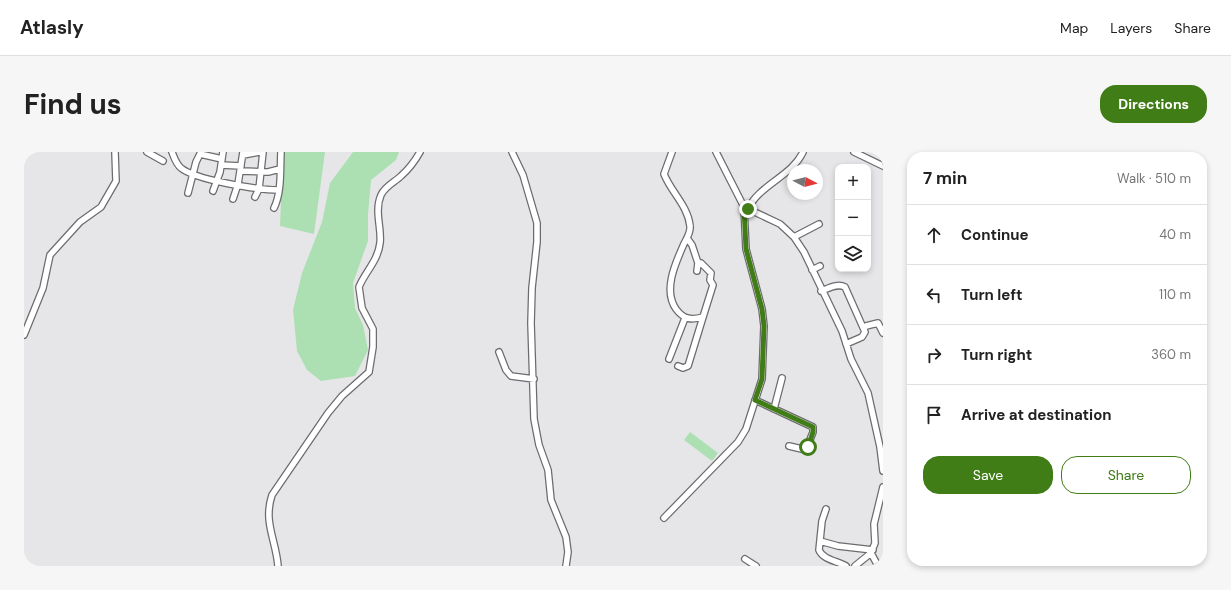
<!DOCTYPE html>
<html lang="en">
<head>
<meta charset="utf-8">
<style>
  :root { --surface:#fff; --page:#f6f6f6; --text:#222; --muted:#767676; --line:#e0e0e0; --accent:#417d17 }
  body { margin:0; font-family:"DM Sans",sans-serif; background:var(--page); color:var(--text) }
  .controls { position:absolute; right:12px; top:12px; display:grid; overflow:hidden; border-radius:8px; box-shadow:0 2px 6px #0003 }
  .controls button { width:36px; height:36px; display:grid; place-items:center; padding:0; border:0; border-bottom:1px solid var(--line); background:var(--surface); color:var(--text); font:20px sans-serif }
  .compass { position:absolute; left:763px; top:12px; width:36px; height:36px; border-radius:50%; background:var(--surface); box-shadow:0 2px 6px #0003; rotate:97deg }
  .stop { position:absolute; width:12px; height:12px; margin:-9px; border:3px solid #417d17; border-radius:50%; background:#fff }
  .stop.end { background:#417d17; border-color:#fff; box-shadow:0 1px 4px #0008 }
  .list { margin:0; padding:0; list-style:none }
  h2 { display:flex; justify-content:space-between; align-items:center; height:52px; margin:0; padding:0 16px; font-size:17px }
  h2 small { font-size:13px; font-weight:400; color:var(--muted) }
  .list li { display:grid; grid-template-columns:26px 1fr auto; gap:12px; align-items:center; box-sizing:border-box; height:60px; padding:0 16px; border-top:1px solid var(--line) }
  .list b { display:block; font-size:15px; white-space:nowrap }
  .list em { font-size:13px; font-style:normal; color:var(--muted) }
  .actions { display:flex; gap:8px; padding:12px 16px }
  .actions a { flex:1; padding:9px 0; border:1px solid var(--accent); border-radius:16px; text-align:center; font-size:14px; color:var(--accent) }
  .actions .main { background:var(--accent); color:#fff }
  .icon { flex:none; width:22px; height:22px; fill:none; stroke:currentColor; stroke-width:2; stroke-linecap:round; stroke-linejoin:round }
  .map { position:relative; flex:none; width:859px; height:414px; overflow:hidden; border-radius:16px }
  header { display:flex; align-items:center; gap:24px; box-sizing:border-box; height:56px; padding:0 20px; background:var(--surface); border-bottom:1px solid var(--line) }
  header strong { font-size:19px }
  nav { display:flex; gap:22px; margin-inline-start:auto; font-size:14px }
  .intro { display:flex; align-items:center; justify-content:space-between; box-sizing:border-box; height:96px; padding:0 24px }
  h1 { margin:0; font-size:28px }
  .button { padding:10px 18px; border-radius:16px; background:var(--accent); color:#fff; font-size:14px; font-weight:700 }
  main { display:flex; gap:24px; padding:0 24px }
  aside { flex:1; background:var(--surface); border-radius:16px; box-shadow:0 2px 6px #0003 }
  .map>svg:first-child { display:block }
  .green { fill:#ace0b2 }
  .lines { fill:none; stroke-linecap:round; stroke-linejoin:round }
  .minor-casing { stroke:#6c6c6f; stroke-width:8 }
  .minor { stroke:#fff; stroke-width:5.5 }
  .route { stroke:#417d17; stroke-width:5 }
</style>
</head>
<body>
<header>
<strong>Atlasly</strong>
<nav><a>Map</a><a>Layers</a><a>Share</a></nav>
</header>
<div class="intro"><h1>Find us</h1><a class="button">Directions</a></div>
<main>
<div class="map">
<svg width="859" height="414" viewBox="0 0 859 414">
  <rect width="100%" height="100%" fill="#e6e6e9"/>
  <path class="green" d="M259,0H301L290,82L256,74Z
    M329,0H375L372,8L347,28L344,63V89L329,131L331,156L339,173L344,198L331,224L297,229L283,218L273,199L269,158L278,121L298,70L306,31Z
    M666,280L694,301L688,309L660,288Z"/>
  <g class="lines">
    <defs>
      <path id="minor" d="M123,0L139,9
        M148,0C150,5 152,12 157,16C171,28 235,38 254,38
        M488,0L499,23L513,71V90L508,136L507,171L510,267L515,293L524,318L527,348L542,385L544,400L542,414
        M648,0L640,22C647,40 664,54 666,74C667,81 662,87 659,94C651,112 639,139 652,157C660,168 668,168 679,165L664,214L659,216L654,214
        M830,0L859,14
        M176,2L198,7
        M219,3L236,0
        M197,13L217,14
        M216,19L244,20L256,17
        M189,39L196,20L199,0
        M164,41L172,10L177,0
        M231,45L235,37L239,0
        M209,47L214,32L219,0
        M720,55L756,72L770,85L780,100L818,179L827,207L844,241L856,295L859,319
        M250,56C258,40 256,17 257,0
        M724,57C735,33 768,24 779,0
        M770,85L795,72
        M663,86L668,93L674,111H677L687,121L686,128L689,133L679,165
        M788,118L796,114
        M673,119L674,111
        M797,139C805,136 814,131 821,135L841,180L838,185L822,192
        M840,177L842,174L854,171L859,181
        M0,183L19,136L26,103L56,70L77,55L92,29L91,0
        M475,200L482,218L487,224L510,227
        M645,207L661,166
        M731,248L789,275V280L782,298L765,294
        M750,257L758,226
        M802,357L798,369L795,398C799,408 814,409 822,414
        M640,366L714,290L722,277L738,227L740,174L738,157L722,97L720,55L692,0
        M796,389L814,394L849,398
        M721,407L732,414
        M254,414C252,388 239,370 248,343L304,261L318,244L345,220L349,195V177L338,156L335,135C341,120 354,109 356,91C358,77 350,59 357,43C361,34 371,30 377,24C385,17 391,9 396,0
        M831,414L847,401
        M854,414L847,401L851,391L850,372L859,335"/>
    </defs>
    <use href="#minor" class="minor-casing"/>
    <use href="#minor" class="minor"/>
  </g>
  <g class="lines">
    <path class="route" d="M724,57L720,55L722,97L738,157L740,174L738,227L731,248L789,275V280L784,295"/>
  </g>
</svg>
<div class="controls">
<button>+</button>
<button>−</button>
<button><svg class="icon" aria-label="layers" viewBox="0 0 24 24"><path d="M12 4l9 5-9 5-9-5zM3 14l9 5 9-5"/></svg></button>
</div>
<svg class="compass" viewBox="-18 -18 36 36"><path d="M0-13l5 13h-10z" fill="#e53935"/><path d="M0 13l5-13h-10z" fill="#767676"/></svg>
<div class="stop" style="left:784px;top:295px"></div>
<div class="stop end" style="left:724px;top:57px"></div>
</div>
<aside>
<h2>7 min<small>Walk · 510 m</small></h2>
<ul class="list">
<li><svg class="icon" aria-label="ahead" viewBox="0 0 24 24"><path d="M12 20V5M6 11l6-6 6 6"/></svg><div><b>Continue</b></div><em>40 m</em></li>
<li><svg class="icon" aria-label="left" viewBox="0 0 24 24"><path d="M17 20v-9H6M10 6l-5 5 5 5"/></svg><div><b>Turn left</b></div><em>110 m</em></li>
<li><svg class="icon" aria-label="right" viewBox="0 0 24 24"><path d="M7 20v-9h11M14 6l5 5-5 5"/></svg><div><b>Turn right</b></div><em>360 m</em></li>
<li><svg class="icon" aria-label="arrive" viewBox="0 0 24 24"><path d="M6 21V4h12l-3 4 3 4H6"/></svg><div><b>Arrive at destination</b></div></li>
</ul>
<div class="actions"><a class="main">Save</a><a>Share</a></div>
</aside>
</main>
</body>
</html>
